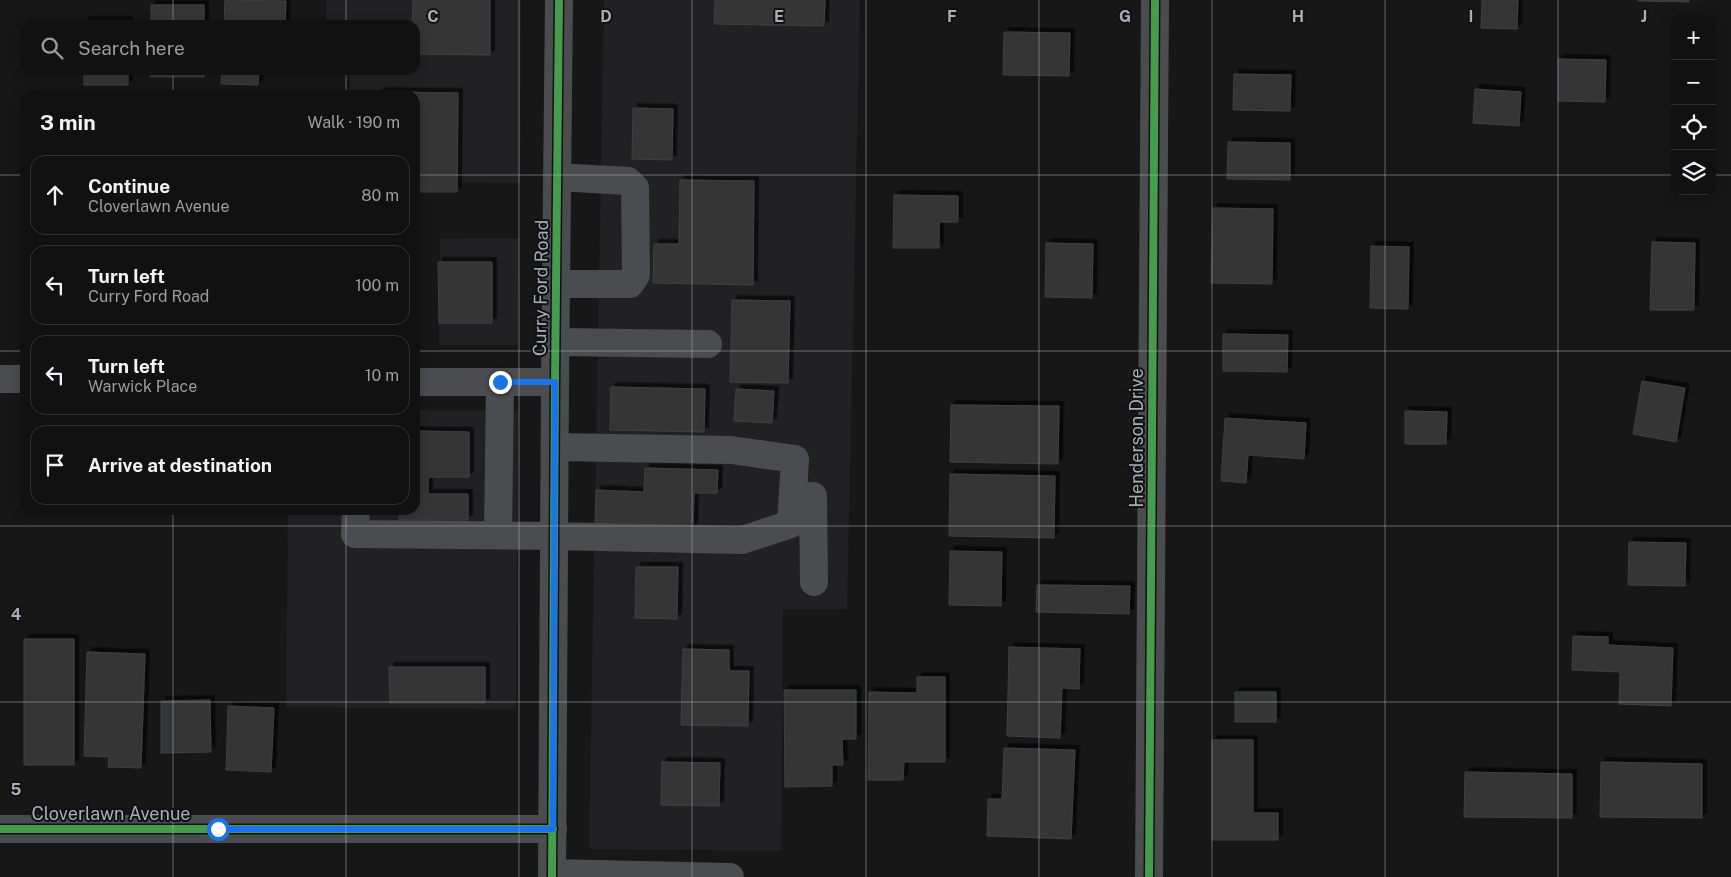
<!DOCTYPE html>
<html lang="en">
<head>
<meta charset="utf-8">
<style>
  :root { --surface:#111; --page:#1e1f1f; --text:#f1f3f6; --muted:#9c9d9f; --line:#303131 }
  body { margin:0; font-family:"Public Sans",sans-serif; background:var(--page); color:var(--text) }
  .controls { position:absolute; right:15px; top:15px; display:grid; overflow:hidden; border-radius:10px; box-shadow:0 2px 12px #0003 }
  .controls button { width:45px; height:45px; display:grid; place-items:center; padding:0; border:0; border-bottom:1px solid var(--line); background:var(--surface); color:var(--text); font:25px sans-serif }
  .stop { position:absolute; width:15px; height:15px; margin:-11px; border:4px solid #1a73e8; border-radius:50%; background:#fff }
  .stop.end { background:#1a73e8; border-color:#fff; box-shadow:0 1px 5px #0008 }
  .list { margin:0; padding:0; list-style:none }
  h2 { display:flex; justify-content:space-between; align-items:center; height:65px; margin:0; padding:0 20px; font-size:21px }
  h2 small { font-size:16px; font-weight:400; color:var(--muted) }
  .list li { display:grid; grid-template-columns:32px 1fr auto; gap:15px; align-items:center; box-sizing:border-box; height:80px; margin:0 10px 10px; padding:0 10px; border:1px solid var(--line); border-radius:15px }
  .list b { display:block; font-size:19px; white-space:nowrap }
  .list p { margin:0; font-size:16px; white-space:nowrap; color:var(--muted) }
  .list em { font-size:16px; font-style:normal; color:var(--muted) }
  .icon { flex:none; width:28px; height:28px; fill:none; stroke:currentColor; stroke-width:2; stroke-linecap:round; stroke-linejoin:round }
  .map { position:relative; flex:none; width:1731px; height:877px; overflow:hidden }
  .search { position:absolute; background:var(--surface); box-shadow:0 2px 12px #0003; left:20px; top:20px; width:400px; height:55px; display:flex; align-items:center; gap:12px; box-sizing:border-box; padding:0 18px; border-radius:15px; color:var(--muted); font-size:19px }
  .panel { position:absolute; background:var(--surface); box-shadow:0 2px 12px #0003; left:20px; top:90px; width:400px; height:425px; border-radius:15px }
  .map>svg:first-child { display:block }
  .built { fill:#212123 }
  .building { fill:#353536; stroke:#3f4043; filter:url(#shadow) }
  .lines { fill:none; stroke-linecap:round; stroke-linejoin:round }
  .minor { stroke:#4b4c50; stroke-width:28 }
  .cycleway-casing { stroke:#111113; stroke-width:11 }
  .cycleway { stroke:#469c4c; stroke-width:8 }
  .route { stroke:#1a73e8; stroke-width:6 }
  .grid { fill:none; stroke:#a8adb8; stroke-width:1; stroke-opacity:0.55 }
  .labels { text-anchor:middle; stroke-width:4; stroke-linejoin:round; paint-order:stroke }
  .street-label { font-size:18px; fill:#a8adb8; stroke:#111113 }
  .grid-label { font-size:16px; text-anchor:middle; font-weight:bold; fill:#a8adb8; stroke:#111113; stroke-width:4; stroke-linejoin:round; paint-order:stroke }
</style>
</head>
<body>
<div class="map">
<svg width="1731" height="877" viewBox="0 0 1731 877">
  <defs>
    <filter id="shadow"><feDropShadow dx="4.5" dy="-4.5" stdDeviation="0" flood-color="#0009"/></filter>
  </defs>
  <rect width="100%" height="100%" fill="#171717"/>
  <path class="built" d="M326,0H521L520,183L415,182V95H350V70H415V25H326Z
    M604,0H860L847,609H783L781,851L589,849Z
    M519,238L518,345H439L440,239Z
    M415,410L518,411L516,709L286,707L288,510H415Z"/>
  <path class="building" d="M225,0L286,1L285,25H224Z
    M413,0H490V55L415,54V25H412Z
    M715,0H825L824,26L714,24Z
    M1482,0H1518L1517,29L1481,28Z
    M1638,0H1689V2L1638,1Z
    M151,5H204V25H151Z
    M84,21H128V25H84Z
    M1004,32L1070,33L1069,76L1003,75Z
    M1558,59L1606,60L1605,102L1558,101Z
    M84,70H128V85H84Z
    M151,70H204V77H150Z
    M222,70H259L258,85L221,84Z
    M1234,74L1291,75L1290,111L1233,110Z
    M1475,89L1521,92L1519,126L1473,123Z
    M379,92L458,93L457,192H415V95H379Z
    M633,108L673,109L672,160L632,159Z
    M1228,142L1290,143V180L1227,179Z
    M680,180L754,181L753,285L653,283L654,244H679Z
    M894,195L958,196V222H939V248H893Z
    M1213,208L1273,209L1272,284L1211,283Z
    M22,233H25V301H23Z
    M1652,242L1695,243L1694,310H1650Z
    M1046,243L1093,244L1092,298L1045,297Z
    M1371,246L1409,247L1408,309L1370,308Z
    M438,262H492V323H439Z
    M732,300L790,301L788,383L730,382Z
    M1223,334L1288,335L1287,372L1223,371Z
    M1642,381L1685,388L1676,442L1633,434Z
    M611,387L705,389L704,432L610,430Z
    M736,389L774,391L772,423L734,421Z
    M951,405L1059,406L1058,464L950,462Z
    M1405,411L1447,412L1446,444H1405Z
    M1225,418L1306,423L1304,459L1248,455L1246,483L1221,481Z
    M415,431L469,432V477H428V494H468V520H399V510H415Z
    M645,468L718,470L717,493H694L693,528L595,524L596,490L644,492Z
    M950,474L1055,476L1054,538L949,536Z
    M1629,542L1686,543L1685,586L1628,585Z
    M950,551L1002,552L1001,606L949,605Z
    M636,567H678L677,619L635,618Z
    M1037,585L1130,586L1129,614L1036,612Z
    M1573,636L1608,637V645L1673,648L1671,706L1619,704L1620,672L1572,670Z
    M24,639H74V765H24Z
    M1009,647L1080,649L1079,689L1062,688L1060,738L1007,736Z
    M683,649L729,650V671H749L748,726L681,725Z
    M87,652L145,654L141,768L108,767L109,757L84,756Z
    M389,667H485V703H390Z
    M917,677H945V762H904L903,780H868L869,692L917,693Z
    M784,690H856V739H842L843,765H832V786L785,787Z
    M1235,692H1276V722H1235Z
    M210,700L211,752L161,753V701Z
    M228,706L274,708L271,772L226,770Z
    M1212,740H1253V813H1278V840H1212Z
    M1004,748L1075,750L1071,839L987,836L988,799H1002Z
    M662,762L720,763L719,806L661,805Z
    M1601,762L1702,764V818L1600,817Z
    M1465,772L1572,774V818L1464,817Z"/>
  <g class="lines">
    <path class="minor" d="M556,284H630L636,275L635,188L628,181L557,177
      M556,342L708,344
      M0,379H25
      M415,382H555
      M793,498L813,496L814,582
      M356,510L355,534L554,536L742,540L791,524L795,459L731,450L556,447
      M498,535L500,382
      M0,829H553
      M552,873L730,877
      M552,877L555,382L559,0
      M1149,877L1155,0"/>
    <defs>
      <path id="cycleway" d="M0,829H553
        M552,877L555,382L559,0
        M1149,877L1155,0"/>
    </defs>
    <use href="#cycleway" class="cycleway-casing"/>
    <use href="#cycleway" class="cycleway"/>
  </g>
  <g class="lines">
    <path class="route" d="M218,829H553L555,382H500"/>
  </g>
  <path class="grid" d="M173,0V25M346,0V25M519,0V877M692,0V877M866,0V877M1039,0V877M1212,0V877M1385,0V877M1558,0V877M173,70V95M346,70V95M0,175H25M415,175H1675M1712,175H1731M0,351H25M415,351H1731M173,510V877M346,510V877M0,526H1731M0,702H1731"/>
  <g class="labels">
    <g class="street-label">
      <text transform="translate(541 288) rotate(-89)" y="6">Curry Ford Road</text>
      <text transform="translate(1137 438) rotate(-90)" y="6">Henderson Drive</text>
      <text x="111" y="820">Cloverlawn Avenue</text>
    </g>
  </g>
  <g class="grid-label">
    <text x="433" y="22">C</text>
    <text x="606" y="22">D</text>
    <text x="779" y="22">E</text>
    <text x="952" y="22">F</text>
    <text x="1125" y="22">G</text>
    <text x="1298" y="22">H</text>
    <text x="1471" y="22">I</text>
    <text x="1644" y="22">J</text>
    <text x="16" y="620">4</text>
    <text x="16" y="795">5</text>
  </g>
</svg>
<div class="controls">
<button>+</button>
<button>−</button>
<button><svg class="icon" aria-label="locate" viewBox="0 0 24 24"><circle cx="12" cy="12" r="6"/><path d="M12 2v4M12 18v4M2 12h4M18 12h4"/></svg></button>
<button><svg class="icon" aria-label="layers" viewBox="0 0 24 24"><path d="M12 4l9 5-9 5-9-5zM3 14l9 5 9-5"/></svg></button>
</div>
<div class="stop" style="left:218px;top:829px"></div>
<div class="stop end" style="left:500px;top:382px"></div>
<div class="search"><svg class="icon" aria-label="search" viewBox="0 0 24 24"><circle cx="10" cy="10" r="6"/><path d="M15 15l6 6"/></svg>Search here</div>
<section class="panel">
<h2>3 min<small>Walk · 190 m</small></h2>
<ul class="list">
<li><svg class="icon" aria-label="ahead" viewBox="0 0 24 24"><path d="M12 20V5M6 11l6-6 6 6"/></svg><div><b>Continue</b><p>Cloverlawn Avenue</p></div><em>80 m</em></li>
<li><svg class="icon" aria-label="left" viewBox="0 0 24 24"><path d="M17 20v-9H6M10 6l-5 5 5 5"/></svg><div><b>Turn left</b><p>Curry Ford Road</p></div><em>100 m</em></li>
<li><svg class="icon" aria-label="left" viewBox="0 0 24 24"><path d="M17 20v-9H6M10 6l-5 5 5 5"/></svg><div><b>Turn left</b><p>Warwick Place</p></div><em>10 m</em></li>
<li><svg class="icon" aria-label="arrive" viewBox="0 0 24 24"><path d="M6 21V4h12l-3 4 3 4H6"/></svg><div><b>Arrive at destination</b></div></li>
</ul>
</section>
</div>
</body>
</html>
